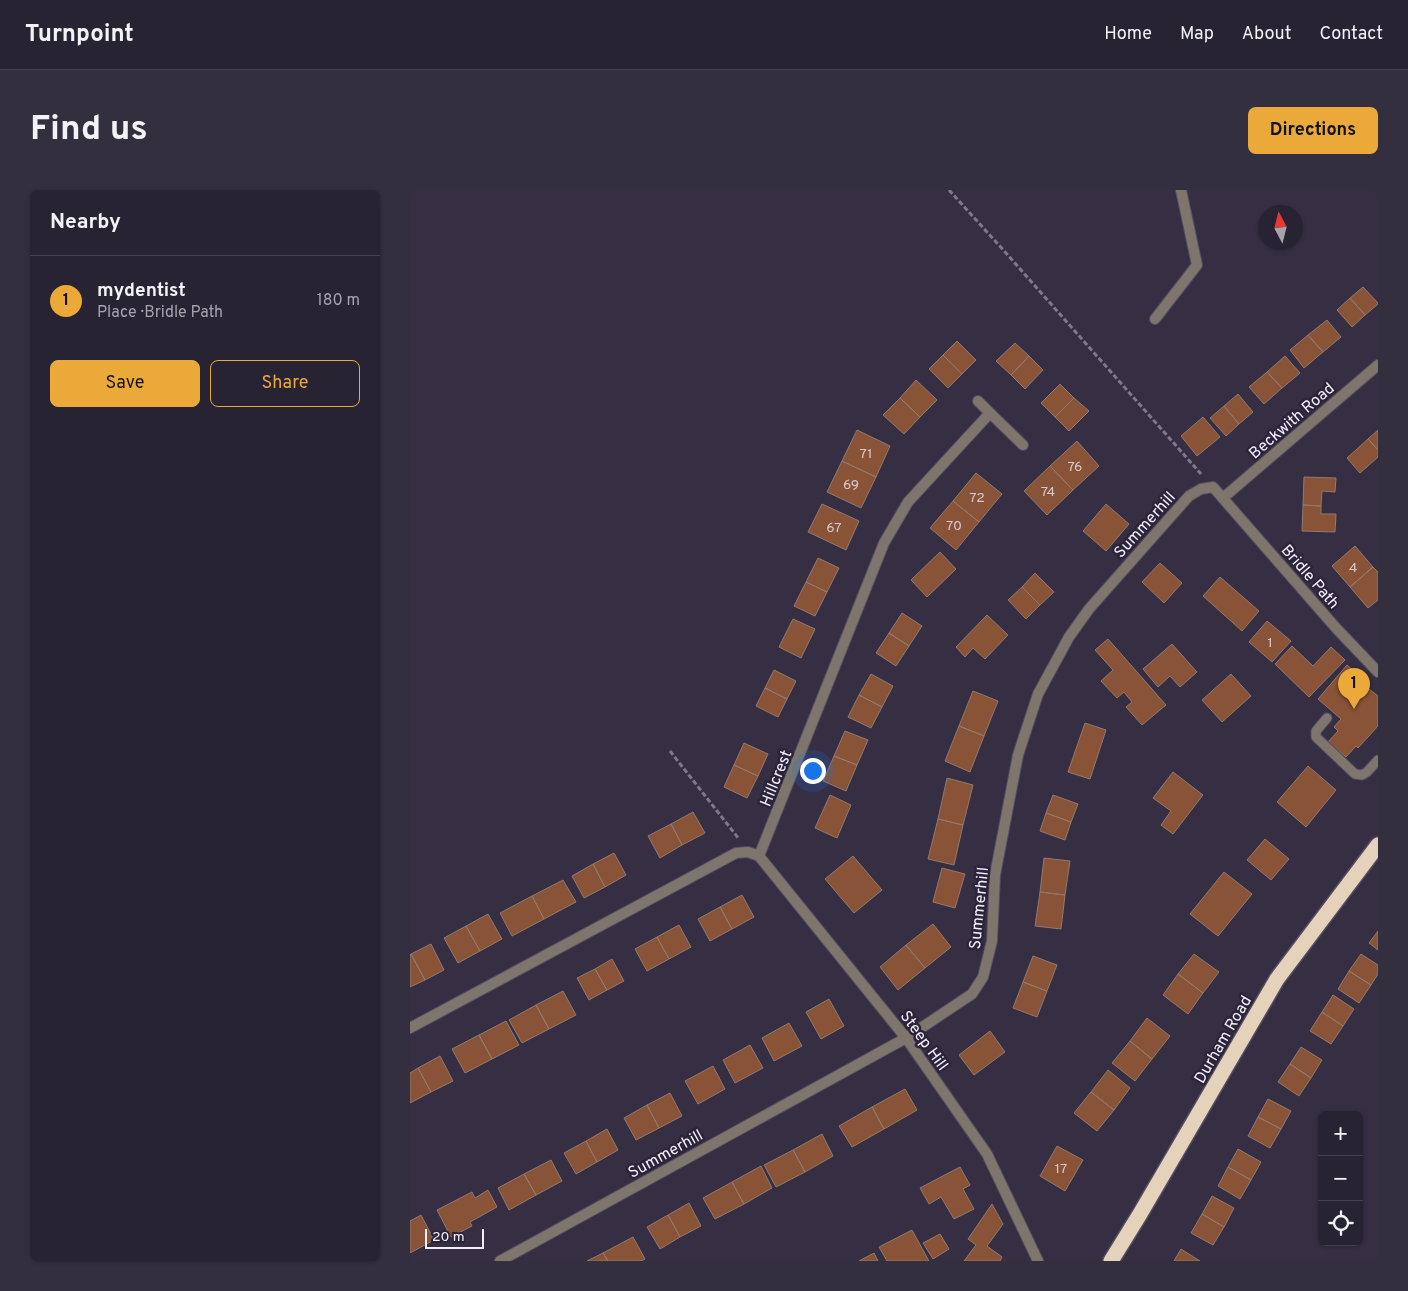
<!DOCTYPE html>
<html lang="en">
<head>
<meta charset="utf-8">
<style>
  :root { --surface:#282333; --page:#342f3f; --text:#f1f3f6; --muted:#a5a4ac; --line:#44404e; --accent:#eba939 }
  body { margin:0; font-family:Overpass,sans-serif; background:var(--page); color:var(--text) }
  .controls { position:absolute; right:15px; bottom:15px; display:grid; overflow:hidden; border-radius:8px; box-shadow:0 1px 4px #0004 }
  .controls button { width:45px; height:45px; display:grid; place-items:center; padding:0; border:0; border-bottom:1px solid var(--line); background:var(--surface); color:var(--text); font:25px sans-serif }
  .compass { position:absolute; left:848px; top:15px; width:45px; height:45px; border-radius:50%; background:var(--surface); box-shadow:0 1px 4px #0004; rotate:353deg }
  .scale { position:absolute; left:15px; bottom:12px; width:59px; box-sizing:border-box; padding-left:5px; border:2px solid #f3effd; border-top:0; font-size:14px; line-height:18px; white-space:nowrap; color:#f3effd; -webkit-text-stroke:4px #2c253a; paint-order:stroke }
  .you { position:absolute; left:402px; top:580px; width:18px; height:18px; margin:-12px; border:4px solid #fff; border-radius:50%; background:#1a73e8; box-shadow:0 0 0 8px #1a73e833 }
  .badge { display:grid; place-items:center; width:32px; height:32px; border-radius:50%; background:var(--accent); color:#111; font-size:16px; font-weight:700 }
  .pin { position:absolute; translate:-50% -41px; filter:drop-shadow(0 1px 2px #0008) }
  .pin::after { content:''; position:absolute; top:26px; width:18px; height:15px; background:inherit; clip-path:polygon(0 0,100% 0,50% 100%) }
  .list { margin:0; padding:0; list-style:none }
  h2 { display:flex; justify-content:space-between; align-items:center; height:65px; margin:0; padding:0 20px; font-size:21px }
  h2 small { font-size:16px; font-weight:400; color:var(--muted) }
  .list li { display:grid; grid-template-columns:32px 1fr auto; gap:15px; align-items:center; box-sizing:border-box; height:90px; padding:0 20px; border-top:1px solid var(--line) }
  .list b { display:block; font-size:19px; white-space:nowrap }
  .list p { margin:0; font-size:16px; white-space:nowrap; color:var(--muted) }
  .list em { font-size:16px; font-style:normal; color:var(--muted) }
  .actions { display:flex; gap:10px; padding:15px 20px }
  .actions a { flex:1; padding:11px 0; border:1px solid var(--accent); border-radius:8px; text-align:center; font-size:18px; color:var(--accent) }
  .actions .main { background:var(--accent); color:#111 }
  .icon { flex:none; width:28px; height:28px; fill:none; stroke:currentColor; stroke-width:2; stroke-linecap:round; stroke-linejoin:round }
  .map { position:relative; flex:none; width:968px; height:1071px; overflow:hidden; border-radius:8px }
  header { display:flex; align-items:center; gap:30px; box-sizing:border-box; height:70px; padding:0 25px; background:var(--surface); border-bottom:1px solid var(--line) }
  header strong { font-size:24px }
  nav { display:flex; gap:28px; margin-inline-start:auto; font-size:18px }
  .intro { display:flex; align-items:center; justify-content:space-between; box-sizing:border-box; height:120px; padding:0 30px }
  h1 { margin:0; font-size:35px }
  .button { padding:12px 22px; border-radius:8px; background:var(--accent); color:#111; font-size:18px; font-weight:700 }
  main { display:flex; gap:30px; padding:0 30px }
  aside { flex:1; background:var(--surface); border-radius:8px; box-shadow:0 1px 4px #0004 }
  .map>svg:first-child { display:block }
  .building { fill:#895337; stroke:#93796c }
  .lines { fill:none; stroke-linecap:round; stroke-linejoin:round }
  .lane-casing { stroke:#544e62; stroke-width:11 }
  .street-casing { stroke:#544e62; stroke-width:12 }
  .highway-casing { stroke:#544e62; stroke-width:18 }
  .path { stroke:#7e788a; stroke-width:3; stroke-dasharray:5 2.5; stroke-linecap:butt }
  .lane { stroke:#7e766d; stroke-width:9 }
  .street { stroke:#7e766d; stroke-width:10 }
  .highway { stroke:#e5d2bb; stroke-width:15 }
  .labels { text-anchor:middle; stroke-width:5; stroke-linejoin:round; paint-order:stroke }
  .number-label { font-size:14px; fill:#d8c8cc }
  .street-label { font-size:16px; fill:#f3effd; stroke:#2c253a }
</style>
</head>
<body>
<header>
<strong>Turnpoint</strong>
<nav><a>Home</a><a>Map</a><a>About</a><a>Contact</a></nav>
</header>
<div class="intro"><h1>Find us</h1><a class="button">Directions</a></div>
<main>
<aside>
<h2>Nearby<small></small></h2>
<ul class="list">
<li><span class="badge">1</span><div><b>mydentist</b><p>Place · Bridle Path</p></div><em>180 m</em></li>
</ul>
<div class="actions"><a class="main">Save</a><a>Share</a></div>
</aside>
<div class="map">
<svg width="968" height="1071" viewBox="0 0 968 1071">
  <rect width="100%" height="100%" fill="#362f44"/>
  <path class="building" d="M953,97L968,113V114L955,125L940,108Z
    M940,108L955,125L942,137L927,120Z
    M917,130L931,147L913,162L898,145Z
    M898,145L913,162L894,178L880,160Z
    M547,151L566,170L552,184L533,165Z
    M605,153L619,166L601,185L586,171Z
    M533,165L552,184L538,198L519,179Z
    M619,166L633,180L615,199L601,185Z
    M875,166L890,183L872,198L857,182Z
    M857,182L872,198L854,214L839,197Z
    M506,190L527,210L510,227L490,208Z
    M650,194L664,208L645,227L631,213Z
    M828,204L843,222L829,234L814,216Z
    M490,208L510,227L494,244L473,225Z
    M664,208L679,221L659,241L645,227Z
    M814,216L829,234L816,246L800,228Z
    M793,227L810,247L787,266L771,246Z
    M447,240L480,256L466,287L432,271Z
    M968,240V260L958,249Z
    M958,249L968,260V267L950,283L937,268Z
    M667,251L689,276L663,300L640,276Z
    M432,271L466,287L451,318L417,302Z
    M640,276L663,300L637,325L614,301Z
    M566,283L592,304L569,332L543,311Z
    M894,287L926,288L925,302L912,301L911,316L893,315Z
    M543,311L569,332L546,360L520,338Z
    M412,314L449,331L436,360L398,342Z
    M696,314L719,334L696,361L673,341Z
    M893,315L911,316V324H926L925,342L892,341Z
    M945,356L963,377L940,397L922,376Z
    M530,362L546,379L517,407L501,390Z
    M408,368L429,378L417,402L396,392Z
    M750,373L772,393L754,413L732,392Z
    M963,377L968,382V410L958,418L940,397Z
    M625,383L644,402L630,415L612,397Z
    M810,387L849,421L832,441L793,406Z
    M396,392L417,402L405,426L384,416Z
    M612,397L630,415L616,429L598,410Z
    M492,423L512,436L499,456L479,443Z
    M577,425L598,445L575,469L563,458L555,467L546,457Z
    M383,429L405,439L391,468L369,457Z
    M857,431L881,451L862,472L839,452Z
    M479,443L499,456L486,476L466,463Z
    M698,449L756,515L732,535L716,517L722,512L714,502L707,508L691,491L703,480L685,460Z
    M762,454L787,482L770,497L760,486L748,497L733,479Z
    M882,456L903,476L921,457L935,470L899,507L865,474Z
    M937,475L954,490L951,493L968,506V536L948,558L946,556L936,567L918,552L928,541L924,537L931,529L908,509Z
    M364,480L386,491L377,509L355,498Z
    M461,484L483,496L472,517L449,505Z
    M821,484L841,506L812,532L792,510Z
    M355,498L377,509L368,527L346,516Z
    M563,501L588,511L574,546L549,536Z
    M449,505L472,517L461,538L438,527Z
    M675,533L696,540L680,589L658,582Z
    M549,536L574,546L560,582L535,571Z
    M435,541L458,550L447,575L424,566Z
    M334,553L358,564L348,586L324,575Z
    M424,566L447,575L436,601L413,591Z
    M324,575L348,586L337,608L314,597Z
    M898,576L926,600L896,637L867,612Z
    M763,582L793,605L763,644L751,635L761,621L743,608Z
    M537,588L563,595L553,635L528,629Z
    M420,605L441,615L427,648L405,638Z
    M643,605L668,614L661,632L636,623Z
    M283,622L295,643L272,655L261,634Z
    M636,623L661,632L655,650L630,641Z
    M528,629L553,635L544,675L518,669Z
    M261,634L272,655L250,668L238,646Z
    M855,649L879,669L861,690L837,670Z
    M204,663L216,685L195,697L183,674Z
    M443,666L472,700L444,723L415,689Z
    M634,668L660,671L655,705L630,702Z
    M183,674L195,697L174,708L162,686Z
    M532,678L555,684L545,718L523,712Z
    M814,682L842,704L808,746L780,724Z
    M153,690L166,712L134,729L122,706Z
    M630,702L655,705L651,739L625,736Z
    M332,705L344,727L322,739L310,717Z
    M122,706L134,729L102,746L90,723Z
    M310,717L322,739L300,751L288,729Z
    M78,724L92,749L70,761L56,736Z
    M523,734L541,757L515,778L496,755Z
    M269,735L281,757L259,769L247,747Z
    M56,736L70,761L48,773L34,748Z
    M968,741V760L959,753Z
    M247,747L259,769L237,781L225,759Z
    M21,754L34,780L15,790L1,764Z
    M496,755L515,778L488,800L470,777Z
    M1,764L15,790L0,797V765Z
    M784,764L809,782L793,803L768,784Z
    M951,764L968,775V784L961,795L939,781Z
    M623,766L647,775L637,801L613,792Z
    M202,769L214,791L197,800L185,779Z
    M185,779L197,800L179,810L167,788Z
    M939,781L961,795L949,813L928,799Z
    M768,784L793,803L778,824L753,805Z
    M613,792L637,801L627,827L603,818Z
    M153,801L166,825L139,839L126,815Z
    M923,805L944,819L933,836L912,822Z
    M419,809L434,836L411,849L396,822Z
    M126,815L139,839L112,853L99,830Z
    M912,822L933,836L921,854L900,841Z
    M737,828L760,846L742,869L720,851Z
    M96,831L109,855L82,869L69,845Z
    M379,833L392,856L364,871L352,848Z
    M580,841L595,862L564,885L549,865Z
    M69,845L82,869L55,883L42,859Z
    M720,851L742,869L725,891L702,873Z
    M340,855L353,878L325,893L313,870Z
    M891,857L912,870L901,888L880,874Z
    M30,866L43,891L21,902L8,878Z
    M880,874L901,888L889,906L868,892Z
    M303,876L315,899L288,914L275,891Z
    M8,878L21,902L0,913V883Z
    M698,880L720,898L704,920L681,902Z
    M495,899L507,920L474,939L462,917Z
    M681,902L704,920L687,941L664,923Z
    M260,903L272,926L249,938L237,915Z
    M858,909L881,921L871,939L848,927Z
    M237,915L249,938L226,950L214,928Z
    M462,917L474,939L442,957L429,936Z
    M848,927L871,939L860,958L838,946Z
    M197,939L208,960L187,972L176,951Z
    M412,944L423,966L395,982L383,960Z
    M176,951L187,972L166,984L154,963Z
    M647,956L673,970L655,1001L630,986Z
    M828,959L851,972L841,990L818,977Z
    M383,960L395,982L366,997L354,975Z
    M141,970L152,991L126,1005L114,984Z
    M351,976L362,998L334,1014L322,992Z
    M550,977L560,995L553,999L564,1019L544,1029L531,1007L519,1014L510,998Z
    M818,977L841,990L830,1009L808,996Z
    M114,984L126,1005L99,1020L88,998Z
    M322,992L334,1014L305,1029L293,1008Z
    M78,1000L87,1017L60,1032L62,1036L41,1047L27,1020L62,1002L65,1008Z
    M802,1006L824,1018L814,1037L792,1024Z
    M279,1013L291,1036L270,1047L258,1025Z
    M582,1014L593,1034L577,1056L592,1067L590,1071H554L566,1055L558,1049Z
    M792,1024L814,1037L803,1055L781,1043Z
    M11,1025L24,1050L0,1063V1031Z
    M258,1025L270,1047L250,1059L237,1037Z
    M502,1040L519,1071H477L469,1057Z
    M530,1044L539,1059L523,1069L513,1053Z
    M223,1047L235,1069L231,1071H198L193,1063Z
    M771,1059L790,1071H764Z
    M193,1063L198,1071H177Z
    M464,1063L468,1071H449Z"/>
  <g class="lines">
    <defs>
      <path id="lane" d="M917,528L906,541V547L945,584L952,585L957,582L968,570"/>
      <path id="street" d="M745,129L787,75L771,0
        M568,211L580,223
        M813,308L968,175
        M349,666L496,848L577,964L628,1071
        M0,838L326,663L338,662L349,666L474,353L498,312L580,223L613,255
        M90,1071L496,848L562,804L573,787L582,751L585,685L608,565L628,504L659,447L679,419L779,306L791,299L803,297L926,438L968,482"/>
      <path id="highway" d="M701,1071L730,1024L867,789L968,655"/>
    </defs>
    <use href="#lane" class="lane-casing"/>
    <use href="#street" class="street-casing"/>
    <use href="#highway" class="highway-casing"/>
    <path class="path" d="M539,0L596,63L791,284
      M260,561L329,649"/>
    <use href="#lane" class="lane"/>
    <use href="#street" class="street"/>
    <use href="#highway" class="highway"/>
  </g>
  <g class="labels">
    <g class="number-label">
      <text x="456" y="268">71</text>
      <text x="665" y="281">76</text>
      <text x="441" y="299">69</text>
      <text x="638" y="306">74</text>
      <text x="567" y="312">72</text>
      <text x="544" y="340">70</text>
      <text x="424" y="342">67</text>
      <text x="943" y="382">4</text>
      <text x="860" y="457">1</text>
      <text x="651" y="983">17</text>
    </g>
    <g class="street-label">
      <text transform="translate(881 230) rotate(-41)" y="6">Beckwith Road</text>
      <text transform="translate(734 334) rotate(-48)" y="6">Summerhill</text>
      <text transform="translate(901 386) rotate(49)" y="6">Bridle Path</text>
      <text transform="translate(365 588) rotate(-68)" y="6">Hillcrest</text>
      <text transform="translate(568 718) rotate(-84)" y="6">Summerhill</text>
      <text transform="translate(812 849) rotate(-60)" y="6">Durham Road</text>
      <text transform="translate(515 850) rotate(54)" y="6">Steep Hill</text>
      <text transform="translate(255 963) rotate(-29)" y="6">Summerhill</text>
    </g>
  </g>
</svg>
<div class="controls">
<button>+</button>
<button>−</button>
<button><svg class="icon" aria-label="locate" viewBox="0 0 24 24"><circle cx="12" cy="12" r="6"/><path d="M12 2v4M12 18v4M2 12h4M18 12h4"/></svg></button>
</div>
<svg class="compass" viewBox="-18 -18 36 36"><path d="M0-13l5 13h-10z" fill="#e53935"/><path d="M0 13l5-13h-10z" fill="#a5a4ac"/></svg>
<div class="scale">20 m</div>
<div class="you"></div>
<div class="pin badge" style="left:944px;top:519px">1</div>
</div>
</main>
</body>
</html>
